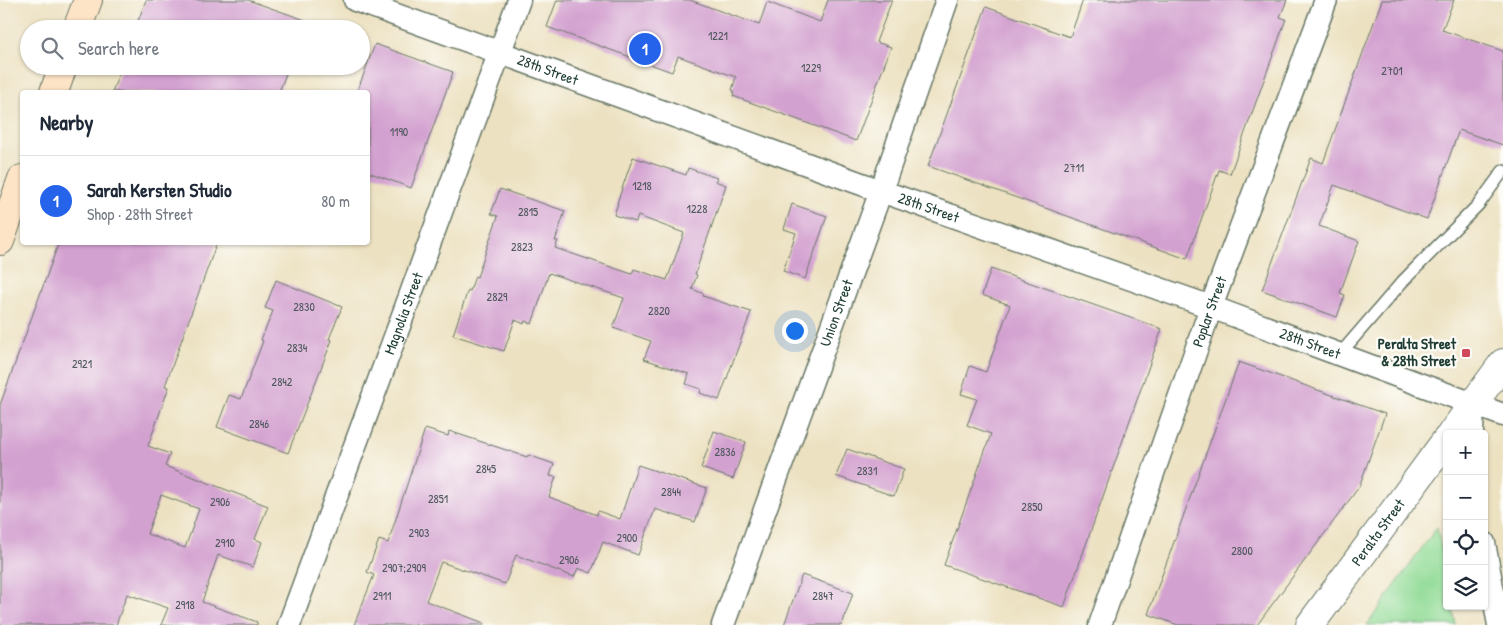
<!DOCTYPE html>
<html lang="en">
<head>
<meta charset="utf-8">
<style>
  :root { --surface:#fff; --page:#f6f6f7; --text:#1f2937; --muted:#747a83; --line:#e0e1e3; --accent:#2563eb }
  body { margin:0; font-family:"Patrick Hand",sans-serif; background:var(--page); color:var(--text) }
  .controls { position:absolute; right:15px; bottom:15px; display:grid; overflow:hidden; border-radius:5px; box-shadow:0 1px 4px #0004 }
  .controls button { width:45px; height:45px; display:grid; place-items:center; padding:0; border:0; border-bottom:1px solid var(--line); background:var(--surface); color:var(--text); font:25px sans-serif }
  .you { position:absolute; left:794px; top:330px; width:18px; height:18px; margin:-12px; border:4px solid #fff; border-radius:50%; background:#1a73e8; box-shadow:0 0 0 8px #1a73e833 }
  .badge { display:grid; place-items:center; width:32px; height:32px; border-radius:50%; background:var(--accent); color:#fff; font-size:16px; font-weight:700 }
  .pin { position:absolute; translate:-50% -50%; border:2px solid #fff; box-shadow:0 1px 5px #0006 }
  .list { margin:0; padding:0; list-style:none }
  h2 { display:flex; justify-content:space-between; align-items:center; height:65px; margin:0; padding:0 20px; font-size:21px }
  h2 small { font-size:16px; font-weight:400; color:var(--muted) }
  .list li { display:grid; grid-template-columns:32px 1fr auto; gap:15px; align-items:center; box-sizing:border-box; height:90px; padding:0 20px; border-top:1px solid var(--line) }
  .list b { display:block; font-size:19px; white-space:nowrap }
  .list p { margin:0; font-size:16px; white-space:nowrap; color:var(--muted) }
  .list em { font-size:16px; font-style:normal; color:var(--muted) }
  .icon { flex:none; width:28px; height:28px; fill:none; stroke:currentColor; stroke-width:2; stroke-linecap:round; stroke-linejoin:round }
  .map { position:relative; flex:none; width:1503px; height:625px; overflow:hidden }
  .search { position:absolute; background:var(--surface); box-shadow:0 1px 4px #0004; left:20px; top:20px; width:350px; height:55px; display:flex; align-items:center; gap:12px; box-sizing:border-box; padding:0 18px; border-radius:28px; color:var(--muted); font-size:19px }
  .panel { position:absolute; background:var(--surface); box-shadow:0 1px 4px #0004; left:20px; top:90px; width:350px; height:155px; border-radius:5px }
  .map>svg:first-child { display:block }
  .green { fill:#93dc98; stroke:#598c66 }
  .building { fill:#d3a1d0; fill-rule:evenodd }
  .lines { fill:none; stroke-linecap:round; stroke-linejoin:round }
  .service-casing { stroke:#677665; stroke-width:14 }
  .minor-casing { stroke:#677665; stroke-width:25 }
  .tertiary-casing { stroke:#677665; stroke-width:30 }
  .secondary-casing { stroke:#677665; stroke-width:30 }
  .service { stroke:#fff; stroke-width:11 }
  .minor { stroke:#fff; stroke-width:22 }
  .tertiary { stroke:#fff; stroke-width:28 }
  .secondary { stroke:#fee4c6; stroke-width:28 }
  .poi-dot { fill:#d1495b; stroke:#fdfcf7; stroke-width:2 }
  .labels { text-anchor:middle; stroke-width:4.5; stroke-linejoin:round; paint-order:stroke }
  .number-label { font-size:12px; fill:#4c565b }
  .street-label { font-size:15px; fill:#1f3d34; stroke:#fdfcf7 }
  .poi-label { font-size:15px; font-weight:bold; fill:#1f3d34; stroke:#fdfcf7; text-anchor:end }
</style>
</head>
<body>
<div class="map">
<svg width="1503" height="625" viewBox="0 0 1503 625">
  <rect width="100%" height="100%" fill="#fdfcf7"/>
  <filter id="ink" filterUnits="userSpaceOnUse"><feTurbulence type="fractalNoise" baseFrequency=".02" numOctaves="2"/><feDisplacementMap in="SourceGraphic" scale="10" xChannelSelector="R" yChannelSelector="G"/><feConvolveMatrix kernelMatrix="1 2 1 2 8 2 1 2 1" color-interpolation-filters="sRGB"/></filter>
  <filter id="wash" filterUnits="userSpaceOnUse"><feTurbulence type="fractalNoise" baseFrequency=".0096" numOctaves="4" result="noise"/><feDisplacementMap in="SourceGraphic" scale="20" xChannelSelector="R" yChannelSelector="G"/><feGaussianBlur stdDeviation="1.12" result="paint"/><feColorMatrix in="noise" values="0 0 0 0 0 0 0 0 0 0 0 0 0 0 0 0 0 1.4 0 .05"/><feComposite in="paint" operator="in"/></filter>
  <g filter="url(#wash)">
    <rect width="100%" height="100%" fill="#ece1c1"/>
    <path class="green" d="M1437,527L1447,577V606H1452L1456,625H1367Z"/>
    <g id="blocks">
      <path class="building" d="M146,0H248L305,20L302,29H135Z
        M557,0H690L759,25L767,2L820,22L828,0H892L876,42L891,47L856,141L733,96L734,91L732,90L736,77L678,56L672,72L547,27Z
        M1083,0H1287L1280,17L1286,19L1230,174L1219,170L1187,259L928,166L986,7L1070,37Z
        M1382,0H1454L1442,30L1503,51V145L1459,130L1427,219L1334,185L1319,226L1359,241L1340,293L1345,295L1337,317L1262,290L1311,158L1323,163Z
        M375,44L453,72L411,188L368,172V92H357Z
        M122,66H289L279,92H112Z
        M633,157L686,175L688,168L717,178L715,181L726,185L695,274L697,275L692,289L704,294L703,296L751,312L719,400L700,393L701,389L686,384L689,374L644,359L651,341L613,328L624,298L549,273L532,324L525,321L524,324L515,320L504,351L453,335L468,290L470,291L475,276L477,277L498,216L491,214L500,189L565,211L555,241H558L555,248L632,274L634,269L667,280L684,233L638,216L636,222L614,215L618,203H617Z
        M792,204L827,216L805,279L783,271L796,233L784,229Z
        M59,242H217L165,386L169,387L148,446L170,454L165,466L268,506L255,539L262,542L253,567L218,555L202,602L257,622V625H161L168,608L127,594L116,625H0V405ZM161,495L199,509L185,548L147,534Z
        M991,269L1162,329L1064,607L944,565L991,434L967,425L977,399L961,394L970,366L986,372L1010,305L982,295Z
        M276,280L342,307L329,339L332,340L288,453L217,427L229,395L241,399L263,341L261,340L273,311L265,308Z
        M1239,362L1385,414L1359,487L1257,625H1178L1148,614Z
        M425,429L448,436L449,431L527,457L528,455L554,464L550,476L556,477L549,497L597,515L598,511L620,519L638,465L707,488L695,522L655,509L638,555L603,542L591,573L578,568L574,577L516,555L505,584L441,562L426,601L484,623L483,625H354L374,575L367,572L379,540L388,543Z
        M714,431L746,442L733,479L701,468Z
        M847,449L904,469L894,496L836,476Z
        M802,575L853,593L842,625H784Z"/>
    </g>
  </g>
  <g filter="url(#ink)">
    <use href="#blocks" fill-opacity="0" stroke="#677665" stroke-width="1"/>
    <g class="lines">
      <defs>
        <path id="service" d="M1340,354L1402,282L1479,204L1503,171"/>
        <g id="minor">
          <path id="s1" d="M355,0L881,191L1211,307L1503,415"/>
          <path d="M1472,434L1473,403"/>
          <path d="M1484,543L1499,625"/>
          <path id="s2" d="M289,625L519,0"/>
          <path id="s3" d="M723,625L881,191L947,0"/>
          <path id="s4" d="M1100,625L1211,307L1326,0"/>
        </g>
        <g id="tertiary">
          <path d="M1451,434L1503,363"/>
          <path id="s5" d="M1310,625L1447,439"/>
        </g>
        <path id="secondary" d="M77,29L88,0
          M54,92L63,66
          M0,241L22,179"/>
      </defs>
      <use href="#service" class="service-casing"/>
      <use href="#minor" class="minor-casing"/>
      <use href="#tertiary" class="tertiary-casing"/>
      <use href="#secondary" class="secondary-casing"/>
      <use href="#service" class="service"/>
      <use href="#minor" class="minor"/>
      <use href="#tertiary" class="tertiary"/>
      <use href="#secondary" class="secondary"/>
    </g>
  </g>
  <rect class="poi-dot" x="1461" y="348" width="10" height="10" rx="2.5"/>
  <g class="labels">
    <g class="number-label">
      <text x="718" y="40">1221</text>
      <text x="811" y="72">1229</text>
      <text x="1392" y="75">2701</text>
      <text x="399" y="136">1190</text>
      <text x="1074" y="172">2711</text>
      <text x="642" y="190">1218</text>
      <text x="697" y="213">1228</text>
      <text x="528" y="216">2815</text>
      <text x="522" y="251">2823</text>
      <text x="497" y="301">2829</text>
      <text x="304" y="311">2830</text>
      <text x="659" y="315">2820</text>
      <text x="297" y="352">2834</text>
      <text x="82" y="368">2921</text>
      <text x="282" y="386">2842</text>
      <text x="259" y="428">2846</text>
      <text x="725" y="456">2836</text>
      <text x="486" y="473">2845</text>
      <text x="867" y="475">2831</text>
      <text x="671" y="496">2844</text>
      <text x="438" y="503">2851</text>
      <text x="220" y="506">2906</text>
      <text x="1032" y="511">2850</text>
      <text x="419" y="537">2903</text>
      <text x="627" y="542">2900</text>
      <text x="225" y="547">2910</text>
      <text x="1242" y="555">2800</text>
      <text x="569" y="564">2906</text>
      <text x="404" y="572">2907;2909</text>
      <text x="382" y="600">2911</text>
      <text x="823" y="600">2847</text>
      <text x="185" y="609">2918</text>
    </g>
    <g class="street-label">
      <text dy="5" stroke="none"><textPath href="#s1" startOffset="205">28th Street</textPath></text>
      <text dy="5" stroke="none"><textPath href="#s1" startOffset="610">28th Street</textPath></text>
      <text dy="5" stroke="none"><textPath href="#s4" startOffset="332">Poplar Street</textPath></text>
      <text dy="5" stroke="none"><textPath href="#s2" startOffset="332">Magnolia Street</textPath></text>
      <text dy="5" stroke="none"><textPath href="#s3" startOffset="332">Union Street</textPath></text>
      <text dy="5" stroke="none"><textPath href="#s1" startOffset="1015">28th Street</textPath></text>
      <text dy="5" stroke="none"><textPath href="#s5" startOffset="115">Peralta Street</textPath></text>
    </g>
    <g class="poi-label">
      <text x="1456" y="349">Peralta Street<tspan x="1456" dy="17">&amp; 28th Street</tspan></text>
    </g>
  </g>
</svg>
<div class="controls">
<button>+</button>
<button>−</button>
<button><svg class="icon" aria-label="locate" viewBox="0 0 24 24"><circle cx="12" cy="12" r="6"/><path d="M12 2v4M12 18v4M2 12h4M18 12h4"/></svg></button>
<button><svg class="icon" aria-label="layers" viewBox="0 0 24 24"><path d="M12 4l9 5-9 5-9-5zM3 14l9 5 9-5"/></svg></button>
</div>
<div class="you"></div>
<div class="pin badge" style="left:645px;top:49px">1</div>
<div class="search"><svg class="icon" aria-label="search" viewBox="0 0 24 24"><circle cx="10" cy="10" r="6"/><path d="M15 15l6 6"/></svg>Search here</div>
<section class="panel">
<h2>Nearby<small></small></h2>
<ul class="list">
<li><span class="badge">1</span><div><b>Sarah Kersten Studio</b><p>Shop · 28th Street</p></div><em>80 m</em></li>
</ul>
</section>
</div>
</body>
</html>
